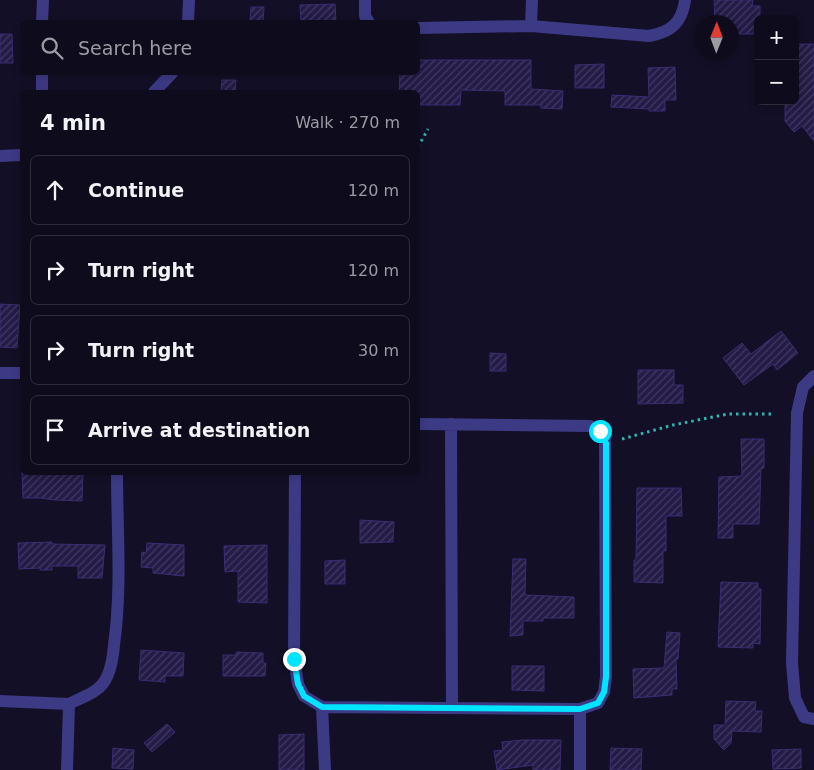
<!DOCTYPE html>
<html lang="en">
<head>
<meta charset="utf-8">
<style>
  :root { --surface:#0e0b1c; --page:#1c1929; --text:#f1f3f6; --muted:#9b9ba3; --line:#2e2b3b }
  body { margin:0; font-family:"DejaVu Sans",sans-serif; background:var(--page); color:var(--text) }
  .controls { position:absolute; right:15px; top:15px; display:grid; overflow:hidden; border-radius:8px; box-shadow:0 2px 8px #0003 }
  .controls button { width:45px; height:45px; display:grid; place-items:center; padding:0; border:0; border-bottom:1px solid var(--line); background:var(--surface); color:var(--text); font:25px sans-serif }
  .compass { position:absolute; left:694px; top:15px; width:45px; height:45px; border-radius:50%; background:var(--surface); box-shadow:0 2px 8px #0003; rotate:1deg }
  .stop { position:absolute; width:15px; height:15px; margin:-11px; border:4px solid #00e5ff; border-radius:50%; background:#fff }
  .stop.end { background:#00e5ff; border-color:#fff; box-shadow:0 1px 5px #0008 }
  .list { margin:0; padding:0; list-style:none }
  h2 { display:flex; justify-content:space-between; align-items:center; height:65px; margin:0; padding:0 20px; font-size:21px }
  h2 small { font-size:16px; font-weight:400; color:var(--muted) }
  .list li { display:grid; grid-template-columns:32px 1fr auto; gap:15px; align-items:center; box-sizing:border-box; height:70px; margin:0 10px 10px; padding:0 10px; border:1px solid var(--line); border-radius:8px }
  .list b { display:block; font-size:19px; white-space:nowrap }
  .list em { font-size:16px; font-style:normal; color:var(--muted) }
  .icon { flex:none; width:28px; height:28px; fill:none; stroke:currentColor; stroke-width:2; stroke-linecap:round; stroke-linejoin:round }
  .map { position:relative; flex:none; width:814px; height:770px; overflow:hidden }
  .search { position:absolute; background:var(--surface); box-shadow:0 2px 8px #0003; left:20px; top:20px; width:400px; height:55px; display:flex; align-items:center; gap:12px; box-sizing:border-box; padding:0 18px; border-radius:8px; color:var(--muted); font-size:19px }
  .panel { position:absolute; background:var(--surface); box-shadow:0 2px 8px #0003; left:20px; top:90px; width:400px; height:385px; border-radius:8px }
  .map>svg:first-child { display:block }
  .building { fill:url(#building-hatch); stroke:#3b2d73 }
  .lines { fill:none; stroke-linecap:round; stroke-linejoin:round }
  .path { stroke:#2fb8b0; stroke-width:3; stroke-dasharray:2.5 4; stroke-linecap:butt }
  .street { stroke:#3d3a85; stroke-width:12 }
  .route { stroke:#00e5ff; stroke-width:6 }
</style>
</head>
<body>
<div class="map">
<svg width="814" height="770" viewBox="0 0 814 770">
  <defs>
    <pattern id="building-hatch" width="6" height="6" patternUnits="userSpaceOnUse" patternTransform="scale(1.25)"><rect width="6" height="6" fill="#241b47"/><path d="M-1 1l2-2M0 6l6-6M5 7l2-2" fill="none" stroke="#433b63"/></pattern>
  </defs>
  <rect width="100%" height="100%" fill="#130f26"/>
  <path class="building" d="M714,0H753L752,6H760V19H758V34H732V22H715Z
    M335,4L336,22H301L300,5Z
    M251,7H264L263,22H250Z
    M0,34H12L13,63H0Z
    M795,44H814V141L802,126L794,132L785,121V101H795Z
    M418,60H531V89L563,91L562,109L541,108V105H505V91L461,90L460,105H418V92H399L400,72H418Z
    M604,64V88H575V65Z
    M675,67L676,100H665V111H649V109L611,107L612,95L649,97L648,68Z
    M222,80H236L235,92H221Z
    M0,304L20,305L17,348L0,347Z
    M781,331L798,353L777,370L773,364L744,385L723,358L742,343L751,354Z
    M490,353L506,354V371H490Z
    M638,370H674V385H683V403L638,404Z
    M741,439H764V468L761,469L759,524H733V538H718L719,477L742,476Z
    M22,472L83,475L82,501L55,500L41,498H23Z
    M637,488H681L682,516H666V551H663V583L634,582V560H636Z
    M360,520L394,522L393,542L360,543Z
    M52,542V544L105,545L102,578H78V566H52V570H40V568L19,569L18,543Z
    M147,543L184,545V576L153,573V568L141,567L142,552L146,553Z
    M267,545V603L238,602V571L225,572L224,546Z
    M513,559H526L525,595L574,597V618H543V621H523V635L510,636Z
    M345,560V584H325V561Z
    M721,582L758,583V589H761L760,644L753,643V648L718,647Z
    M667,632L680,633L678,659H676L677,689H672V695L634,698L633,669L664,668Z
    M141,650L184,653L183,676H165V682L139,680Z
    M236,652L263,653V663H266L265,676H223V655H236Z
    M512,666H544V691L512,690Z
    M726,701L756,702L755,711H762L761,732L732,731L731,743L724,750L714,739V725H725Z
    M167,724L175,732L152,752L144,743Z
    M304,734V770H279V735Z
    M522,740H561L560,770H533V765L497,770L494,751L503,750L502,742Z
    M113,748L134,750L133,769L112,768Z
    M611,748L642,749L641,770H610Z
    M801,749V768L773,769L772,750Z"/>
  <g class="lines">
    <path class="path" d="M418,147L428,129
      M622,439L673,425L728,414H773"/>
    <path class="street" d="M365,0V16L369,22
      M42,22L43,0
      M188,22L189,0
      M531,26L532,0
      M418,28L531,26L649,36C671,32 682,23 685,0
      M42,92V72
      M154,92L173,72
      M0,156L22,155
      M0,373H22
      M814,376L803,387L797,413L792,663L795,698L804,717L814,719
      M418,424L590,426L600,431L605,439L606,677L604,692L598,703L580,709V770
      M451,424L452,708
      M295,472L294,659L298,684L304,696L322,707L325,770
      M0,701L69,704L67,770
      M69,704C80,698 97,693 104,682C111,672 113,657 114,645C122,588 117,530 117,472
      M322,707L580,709"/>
  </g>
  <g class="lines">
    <path class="route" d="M294,659L298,684L304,696L322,707L580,709L598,703L604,692L606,677V443L600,431"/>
  </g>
</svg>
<div class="controls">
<button>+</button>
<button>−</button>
</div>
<svg class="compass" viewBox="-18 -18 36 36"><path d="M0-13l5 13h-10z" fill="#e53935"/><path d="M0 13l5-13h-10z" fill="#9b9ba3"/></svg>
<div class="stop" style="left:600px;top:431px"></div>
<div class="stop end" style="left:294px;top:659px"></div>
<div class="search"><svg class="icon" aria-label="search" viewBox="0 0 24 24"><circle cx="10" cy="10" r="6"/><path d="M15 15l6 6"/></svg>Search here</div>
<section class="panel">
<h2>4 min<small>Walk · 270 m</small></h2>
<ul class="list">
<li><svg class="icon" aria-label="ahead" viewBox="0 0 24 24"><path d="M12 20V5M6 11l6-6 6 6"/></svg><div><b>Continue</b></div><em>120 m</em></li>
<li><svg class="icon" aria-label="right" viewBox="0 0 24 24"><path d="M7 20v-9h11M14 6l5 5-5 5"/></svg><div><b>Turn right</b></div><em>120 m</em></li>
<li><svg class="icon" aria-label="right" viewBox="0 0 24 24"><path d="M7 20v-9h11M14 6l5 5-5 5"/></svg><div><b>Turn right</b></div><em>30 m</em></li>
<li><svg class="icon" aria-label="arrive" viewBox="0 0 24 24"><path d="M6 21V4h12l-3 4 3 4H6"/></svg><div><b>Arrive at destination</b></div></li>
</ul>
</section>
</div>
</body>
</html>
